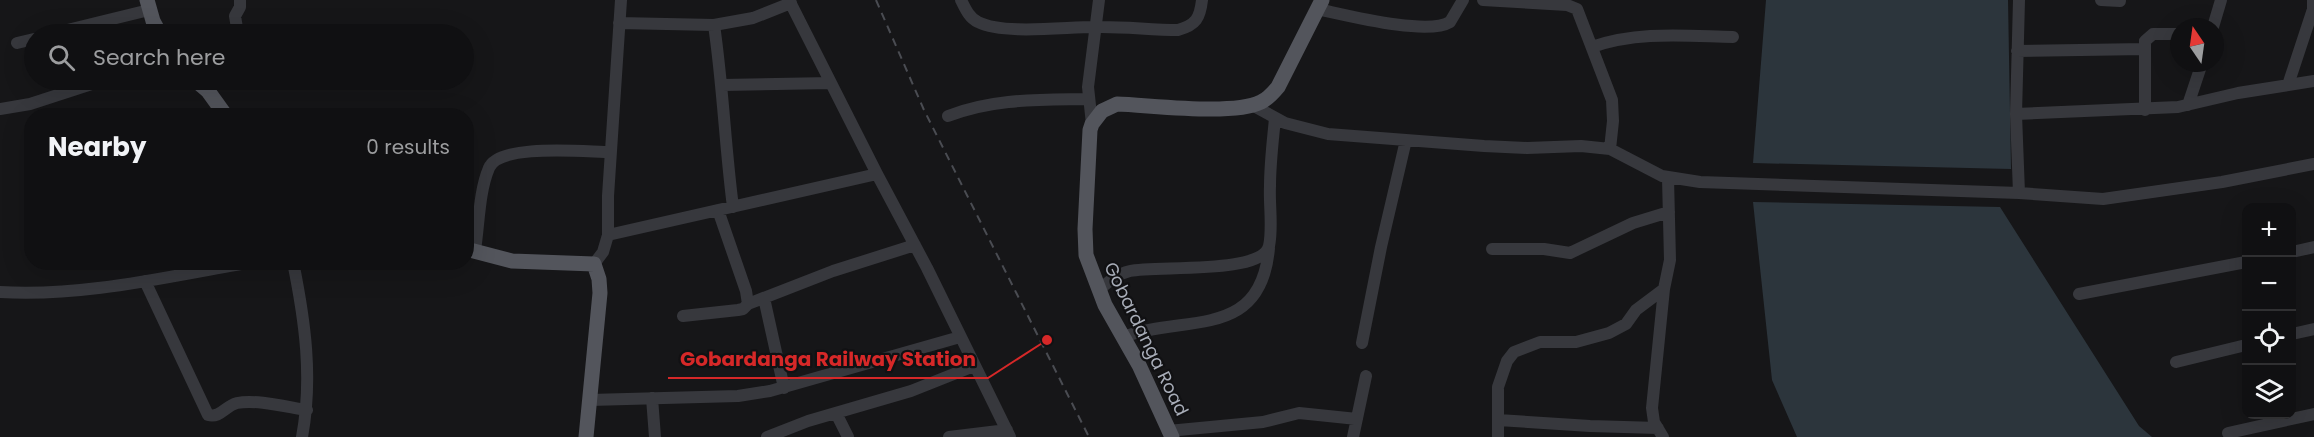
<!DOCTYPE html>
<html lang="en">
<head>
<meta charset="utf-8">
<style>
  :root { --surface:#101012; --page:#1e1e20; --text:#f1f3f6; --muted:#9c9d9f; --line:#303032 }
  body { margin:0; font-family:Poppins,sans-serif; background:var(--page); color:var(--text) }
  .controls { position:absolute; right:18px; bottom:18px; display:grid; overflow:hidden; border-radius:12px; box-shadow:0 6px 24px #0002 }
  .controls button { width:54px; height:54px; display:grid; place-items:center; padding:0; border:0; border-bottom:2px solid var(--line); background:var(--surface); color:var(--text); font:30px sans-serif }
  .compass { position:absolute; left:2170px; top:18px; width:54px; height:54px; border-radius:50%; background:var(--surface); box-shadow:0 6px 24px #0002; rotate:347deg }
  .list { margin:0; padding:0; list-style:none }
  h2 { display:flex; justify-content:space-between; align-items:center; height:78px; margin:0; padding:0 24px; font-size:26px }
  h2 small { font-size:20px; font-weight:400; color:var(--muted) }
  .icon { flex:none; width:33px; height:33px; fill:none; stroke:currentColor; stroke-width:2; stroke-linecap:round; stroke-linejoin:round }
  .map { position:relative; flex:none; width:2314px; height:437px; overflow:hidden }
  .search { position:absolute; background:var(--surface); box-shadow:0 6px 24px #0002; left:24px; top:24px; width:450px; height:66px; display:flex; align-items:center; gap:15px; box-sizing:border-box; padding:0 21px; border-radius:33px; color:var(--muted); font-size:22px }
  .panel { position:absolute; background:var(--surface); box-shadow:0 6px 24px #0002; left:24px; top:108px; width:450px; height:162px; border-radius:24px }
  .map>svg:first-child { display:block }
  .water { fill:#2c353c }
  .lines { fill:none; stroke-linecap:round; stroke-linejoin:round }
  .minor { stroke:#37383d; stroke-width:12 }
  .major { stroke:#53555c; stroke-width:15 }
  .rail { stroke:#4a4c52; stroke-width:2; stroke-dasharray:8 6; stroke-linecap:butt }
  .labels { text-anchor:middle; stroke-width:4.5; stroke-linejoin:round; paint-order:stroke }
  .street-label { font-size:18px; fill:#a8adb8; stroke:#111113 }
  .leader { fill:none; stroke:#d62828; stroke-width:2 }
  .callout-dot { fill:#d62828; stroke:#111113; stroke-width:2 }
  .callout-label { font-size:20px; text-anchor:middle; font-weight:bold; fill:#d62828; stroke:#111113; stroke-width:4.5; stroke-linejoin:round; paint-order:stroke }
</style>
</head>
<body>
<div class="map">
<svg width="2314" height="437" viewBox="0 0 2314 437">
  <rect width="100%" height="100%" fill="#161618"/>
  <path class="water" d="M1766,0H2008L2011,169L1753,163Z
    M1753,202L2000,207L2139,426L2152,437H1797L1772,380Z"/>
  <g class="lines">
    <path class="minor" d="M789,0L877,174L927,268L1010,437
      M961,0C965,8 969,18 978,22C1004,35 1064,27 1094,27C1122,26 1150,30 1178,30C1196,25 1200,18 1202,0
      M1483,0L1567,5L1577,9L1612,100L1613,121L1610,149
      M2019,0L2016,114L2019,193
      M2101,0L2120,1
      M1317,9C1346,15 1427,36 1450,22L1463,0
      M619,23L714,25L753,18L791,3
      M714,25C723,86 725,146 733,207
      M2213,27L2221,0
      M51,34L149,10
      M238,34L235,16L240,7V0
      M283,34L301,30
      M17,43L34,39
      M1592,47C1638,31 1685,36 1733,37
      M2017,51L2145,49
      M722,85L831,83
      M2288,85L2313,9V0
      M1252,105L1285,123L1328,134L1484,146L1527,148L1581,146L1610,149L1662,176L1700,182L2019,193L2103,199L2222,182L2314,164
      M2188,105L2202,63
      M0,109L30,104L104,80
      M2145,110V41L2153,34H2179
      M2016,114L2178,107L2238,93L2314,81
      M948,116C994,98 1040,100 1089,99
      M1092,124L1088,87L1099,0
      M608,235L877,174
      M1492,249H1544L1570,253L1633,223L1669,212
      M475,250C479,225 479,191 489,168C499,143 586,152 611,152
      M2292,252L2314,247
      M293,262C305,321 313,378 302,437
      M594,264L603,252L608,235V196L621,0
      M145,281L208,415C221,418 225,406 237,403C256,399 287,407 307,410
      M1099,290C1108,282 1117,274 1130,271C1155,265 1262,275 1269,246C1273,228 1269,205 1270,186C1270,163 1273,140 1275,118
      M0,292C85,297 169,276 252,262
      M2079,294L2246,262
      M764,298L784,388
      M748,304L833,271L915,245
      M683,316L738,310L743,309L748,304L746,291L718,210
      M2292,334L2314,329
      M1123,337C1185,314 1261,341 1269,248
      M1362,343L1381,247L1406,140
      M2176,362L2246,345
      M652,398L655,437
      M590,400L738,396L770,391L960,337
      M836,413L848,437
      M1498,420L1590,426L1658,428
      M1168,431L1263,422L1299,413L1357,419
      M2228,433L2314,414
      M767,437L808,421L911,391L974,366
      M949,437L1007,430
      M1353,437L1366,376
      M1498,437V387L1507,361L1514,352L1540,342H1576L1609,333L1626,324L1636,310L1664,289L1670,260L1668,178
      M1663,437L1654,422L1652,408L1664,289"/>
    <path class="major" d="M147,0L153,21L160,34
      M195,80L208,91L226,116
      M466,249L512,261L594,264L599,279L600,293L586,437
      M1172,437L1139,365L1105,305L1086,255L1085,229L1090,130L1092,124L1102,111L1117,104C1151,105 1233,116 1261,102C1268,99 1273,93 1278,87L1322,0"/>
    <path class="rail" d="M876,0L924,110L1089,437"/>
  </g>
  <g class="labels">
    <g class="street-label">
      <text transform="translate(1146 339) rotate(64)" y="6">Gobardanga Road</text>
    </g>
  </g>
  <path class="leader" d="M1047 340L988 378H668"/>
  <circle class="callout-dot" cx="1047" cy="340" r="6"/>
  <g class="callout-label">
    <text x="828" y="366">Gobardanga Railway Station</text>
  </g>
</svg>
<div class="controls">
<button>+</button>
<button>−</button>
<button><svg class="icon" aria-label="locate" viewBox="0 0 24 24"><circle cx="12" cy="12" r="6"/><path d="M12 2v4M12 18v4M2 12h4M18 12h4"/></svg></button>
<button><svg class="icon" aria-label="layers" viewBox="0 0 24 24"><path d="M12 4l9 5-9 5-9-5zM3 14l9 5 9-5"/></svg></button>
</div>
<svg class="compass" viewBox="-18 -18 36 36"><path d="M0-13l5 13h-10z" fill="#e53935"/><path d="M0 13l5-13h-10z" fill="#9c9d9f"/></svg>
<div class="search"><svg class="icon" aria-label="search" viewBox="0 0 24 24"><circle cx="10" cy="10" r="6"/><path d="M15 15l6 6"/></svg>Search here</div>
<section class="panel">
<h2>Nearby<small>0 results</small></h2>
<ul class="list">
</ul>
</section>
</div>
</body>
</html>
